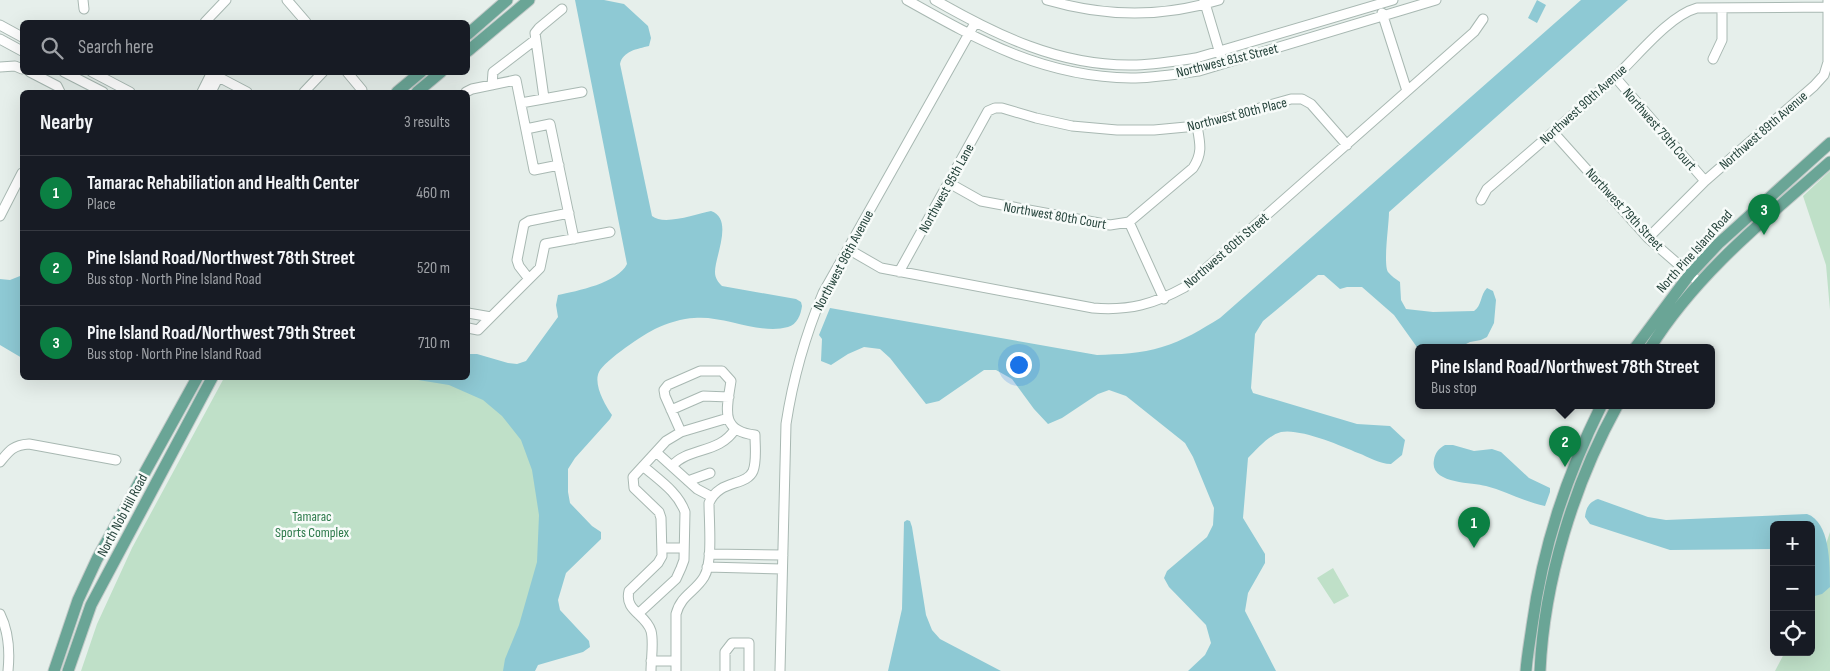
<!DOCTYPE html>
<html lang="en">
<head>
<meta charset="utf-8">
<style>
  :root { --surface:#171b24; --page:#20242c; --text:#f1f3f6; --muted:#9ea1a6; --line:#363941; --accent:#0b8043 }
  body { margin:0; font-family:"Sofia Sans Condensed",sans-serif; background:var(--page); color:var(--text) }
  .controls { position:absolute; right:15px; bottom:15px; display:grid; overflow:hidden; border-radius:8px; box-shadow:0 5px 20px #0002 }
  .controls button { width:45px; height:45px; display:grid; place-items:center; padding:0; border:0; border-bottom:1px solid var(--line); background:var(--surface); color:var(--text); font:25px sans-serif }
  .you { position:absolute; left:1018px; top:364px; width:18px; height:18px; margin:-12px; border:4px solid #fff; border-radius:50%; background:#1a73e8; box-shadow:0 0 0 8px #1a73e833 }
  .badge { display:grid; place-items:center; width:32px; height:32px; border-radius:50%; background:var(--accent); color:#fff; font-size:16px; font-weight:700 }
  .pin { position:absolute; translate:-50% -41px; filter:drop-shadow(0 1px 2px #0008) }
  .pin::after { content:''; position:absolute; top:26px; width:18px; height:15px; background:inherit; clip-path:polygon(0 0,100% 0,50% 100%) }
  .popup { position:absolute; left:1415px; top:344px; width:300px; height:65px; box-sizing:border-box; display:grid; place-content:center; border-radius:8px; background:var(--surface); filter:drop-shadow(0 1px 4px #0005); font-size:16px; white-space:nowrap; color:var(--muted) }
  .popup b { font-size:19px; color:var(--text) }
  .popup::after { content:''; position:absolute; left:50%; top:100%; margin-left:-10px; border:10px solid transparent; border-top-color:var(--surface) }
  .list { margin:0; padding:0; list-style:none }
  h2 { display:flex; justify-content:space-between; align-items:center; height:65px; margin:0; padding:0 20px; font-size:21px }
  h2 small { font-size:16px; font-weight:400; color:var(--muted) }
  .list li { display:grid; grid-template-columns:32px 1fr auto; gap:15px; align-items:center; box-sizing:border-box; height:75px; padding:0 20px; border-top:1px solid var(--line) }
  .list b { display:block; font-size:19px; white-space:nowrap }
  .list p { margin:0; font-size:16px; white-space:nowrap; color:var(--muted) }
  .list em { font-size:16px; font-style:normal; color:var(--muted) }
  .icon { flex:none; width:28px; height:28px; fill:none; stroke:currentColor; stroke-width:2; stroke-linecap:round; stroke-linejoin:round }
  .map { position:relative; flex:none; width:1830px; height:671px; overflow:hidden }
  .search { position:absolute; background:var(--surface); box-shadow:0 5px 20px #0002; left:20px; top:20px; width:450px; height:55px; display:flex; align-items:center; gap:12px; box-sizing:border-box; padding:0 18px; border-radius:8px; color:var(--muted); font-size:19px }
  .panel { position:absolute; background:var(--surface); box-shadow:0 5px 20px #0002; left:20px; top:90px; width:450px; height:290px; border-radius:8px }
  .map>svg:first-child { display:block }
  .green { fill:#bfe0c8 }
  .water { fill:#8ec9d4 }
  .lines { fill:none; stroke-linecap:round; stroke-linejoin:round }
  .minor-casing { stroke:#a8b8b2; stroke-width:11 }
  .major-casing { stroke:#c2cac8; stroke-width:13 }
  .minor { stroke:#fff; stroke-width:9 }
  .major { stroke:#6aa596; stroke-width:11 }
  .labels { text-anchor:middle; stroke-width:5; stroke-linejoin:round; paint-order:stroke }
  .street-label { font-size:14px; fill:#24423a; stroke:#f7fbf9 }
  .park-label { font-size:14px; fill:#2d7a4b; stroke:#f7fbf9 }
</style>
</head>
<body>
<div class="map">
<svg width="1830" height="671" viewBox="0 0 1830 671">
  <rect width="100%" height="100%" fill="#e6efeb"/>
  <path class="green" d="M1830,171V310L1826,265L1803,196Z
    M224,378H423L451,383L486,399L511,419L535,464L544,527L535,591L504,671H81L97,624L132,548Z
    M1830,532V671H1775L1785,652H1811V589Z
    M1333,568L1349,596L1334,604L1317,578Z"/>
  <path class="water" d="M575,0H604L624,4L648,26L651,38L649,46C637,49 623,51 620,64L652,216C664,226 696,214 711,211C734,219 715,256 715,272C715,278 718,282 722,286L796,299L801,302L802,306C801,314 797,325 788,327C759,335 724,315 694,318C684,318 665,324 657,328C645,333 604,361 599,372C593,384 605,405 612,415L610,419L575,458L568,469V492L570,503L592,526L601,532V539L566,573L558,600L560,610L589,641L590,647L583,652L538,665L535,671H503L505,659L519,625L537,562L539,515L532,470L521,440L502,416L483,400L449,385L406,378H468V354H477L508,363L517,364L526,361L558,317L556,305L558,295C577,291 618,283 627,264Z
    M1537,0L1546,5L1537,23L1528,18Z
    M1581,0H1628L1389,212C1389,225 1383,263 1388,272C1391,276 1396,279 1400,282L1401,300L1406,309L1433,312L1474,311C1482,306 1480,295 1487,288L1493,291L1496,300L1494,323L1487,337L1481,340L1470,342L1458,348H1419V350L1394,315L1362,287H1347L1340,289L1324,275H1318L1263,321L1255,334L1251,388L1253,393L1357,424L1390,426L1405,440L1402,455L1391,464C1379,464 1369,457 1358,453C1340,445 1299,428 1281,432C1269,435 1257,449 1248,458L1243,518L1265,554V563L1248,593L1245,611L1276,671H1188L1205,655L1211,643L1206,625L1169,587L1164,578L1167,571L1207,537L1213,525L1214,508L1193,457L1185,443L1126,396L1109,390L1098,394L1062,418L1048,424L1034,409L1012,379L996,370H984L939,401L926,404L890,358L880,349L864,347L848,354L831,365L821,361L822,339L819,335L830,308L1097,355C1119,354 1141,354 1162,347C1183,341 1202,329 1220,318Z
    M22,272V358L0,345V279L10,280L20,276Z
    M1445,445H1453L1474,451L1492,449L1501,452L1529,478L1550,488V492L1545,506C1524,502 1506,491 1486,486C1472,482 1429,484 1434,460C1435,453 1439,448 1445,445Z
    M1598,499L1648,517L1666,520L1807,514C1830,522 1830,563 1830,587L1822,594L1811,597V525H1774V549L1670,550L1590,524L1585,517C1586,508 1589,502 1598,499Z
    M907,520L910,521L912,527L926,615L932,630L940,639L1001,671H888L902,609L904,522Z"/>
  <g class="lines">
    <defs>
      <path id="minor" d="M83,0L84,9
        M287,0L306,22
        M907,0C980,41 1044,77 1131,78C1153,78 1176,74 1199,71L1436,0
        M935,0C996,35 1059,66 1132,65C1153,65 1175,61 1196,58L1393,0
        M1047,0C1105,17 1162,18 1219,0
        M1204,0L1221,57
        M1382,13L1407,91
        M205,22L226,0
        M0,25L22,37
        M0,39L22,51
        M1713,59L1722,40V9
        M0,67L15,66L22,69
        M30,72L57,86L60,92
        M64,72L103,92
        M92,72L130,92
        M209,72L247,92
        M347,72L362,90
        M1615,77L1705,181
        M492,85L493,72L535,40
        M202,92L211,74
        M211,92L218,78
        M304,92L323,72
        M466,92L472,89L516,80L534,170L559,165
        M544,98L535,33L539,28L562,9
        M521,103L582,92
        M526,129L550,124L574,239
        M1553,132L1648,238L1700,283
        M949,183L981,201L1110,225L1129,222L1193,168C1203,153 1200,143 1197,126
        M1481,200L1487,189C1529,153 1572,116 1613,79C1636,58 1668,16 1697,8L1830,7
        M0,216L22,173
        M1129,222L1164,299
        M1648,238L1705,181L1814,86L1824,75L1828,62V0
        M848,249L881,268L1093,308C1130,311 1154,304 1185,287L1474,32L1483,19
        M899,272L988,111L995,108H1002L1036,118L1072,126L1117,130H1154L1197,126L1291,99H1302L1311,104L1347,145
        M529,279L519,266L517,260L524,224L529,221L569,213
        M468,313L491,317
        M468,328L478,330L540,268L545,244L610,232
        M671,410L703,396L729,397
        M656,452L697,489L712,497
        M0,462C9,451 13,445 29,444L116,460
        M672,466C688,447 720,454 735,429
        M688,481L710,473
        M662,548H684
        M709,554L783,555
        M707,567L782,569
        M0,614C9,632 10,651 8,671
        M638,614L676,579L681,568L684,560L685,512C678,492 659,480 643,466
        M651,661H676
        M651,671C651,659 654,642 651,631C646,614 624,611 629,591L658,563L662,556L661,518L659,512L634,488L633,477L666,441L681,432L728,418
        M676,671V614C681,595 695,592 704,577C713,563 709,521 709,503C719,479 746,487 753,471C757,461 755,447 755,435C719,431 727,408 731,381L722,371H700L668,385L664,390L665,396L681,432
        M725,671V652L732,643H749V671
        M780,671L786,424C793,378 805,336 823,293L975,23"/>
      <path id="major" d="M468,34L507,0
        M468,51L529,0
        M397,92L421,72
        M417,92L441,72
        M1635,348L1690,274L1718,244L1830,143
        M1650,348C1696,274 1765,219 1830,162
        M54,671L78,600L97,559L197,378
        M68,671L91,605L212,378
        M1526,671C1527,656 1530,641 1532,626C1543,546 1566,477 1601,406
        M1540,671C1544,581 1574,484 1617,406"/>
    </defs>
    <use href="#minor" class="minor-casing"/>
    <use href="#major" class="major-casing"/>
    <use href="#minor" class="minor"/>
    <use href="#major" class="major"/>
  </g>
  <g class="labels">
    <g class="street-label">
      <text transform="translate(1227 60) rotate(-14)" y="5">Northwest 81st Street</text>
      <text transform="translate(1583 104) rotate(-42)" y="5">Northwest 90th Avenue</text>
      <text transform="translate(1237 114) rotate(-14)" y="5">Northwest 80th Place</text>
      <text transform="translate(1660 129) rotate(49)" y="5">Northwest 79th Court</text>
      <text transform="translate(1763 130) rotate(-41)" y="5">Northwest 89th Avenue</text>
      <text transform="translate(946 188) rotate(-61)" y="5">Northwest 95th Lane</text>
      <text transform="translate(1625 209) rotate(47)" y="5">Northwest 79th Street</text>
      <text transform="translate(1055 215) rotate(10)" y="5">Northwest 80th Court</text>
      <text transform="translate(1226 250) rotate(-41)" y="5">Northwest 80th Street</text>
      <text transform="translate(1694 251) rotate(-48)" y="5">North Pine Island Road</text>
      <text transform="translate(843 260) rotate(-62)" y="5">Northwest 96th Avenue</text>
      <text transform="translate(122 515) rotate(-62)" y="5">North Nob Hill Road</text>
    </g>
    <g class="park-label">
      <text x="312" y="521">Tamarac<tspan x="312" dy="16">Sports Complex</tspan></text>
    </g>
  </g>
</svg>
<div class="controls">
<button>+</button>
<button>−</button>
<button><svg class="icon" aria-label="locate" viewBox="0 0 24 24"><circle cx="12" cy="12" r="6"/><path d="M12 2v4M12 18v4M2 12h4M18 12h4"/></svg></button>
</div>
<div class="you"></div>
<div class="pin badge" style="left:1474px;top:548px">1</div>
<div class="pin badge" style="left:1565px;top:467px">2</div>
<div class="popup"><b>Pine Island Road/Northwest 78th Street</b>Bus stop</div>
<div class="pin badge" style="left:1764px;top:235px">3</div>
<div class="search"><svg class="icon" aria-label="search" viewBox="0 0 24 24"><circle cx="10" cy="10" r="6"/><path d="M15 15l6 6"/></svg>Search here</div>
<section class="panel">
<h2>Nearby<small>3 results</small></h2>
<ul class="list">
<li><span class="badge">1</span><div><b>Tamarac Rehabiliation and Health Center</b><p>Place</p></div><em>460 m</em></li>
<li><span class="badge">2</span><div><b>Pine Island Road/Northwest 78th Street</b><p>Bus stop · North Pine Island Road</p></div><em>520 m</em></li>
<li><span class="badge">3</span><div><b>Pine Island Road/Northwest 79th Street</b><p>Bus stop · North Pine Island Road</p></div><em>710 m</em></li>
</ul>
</section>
</div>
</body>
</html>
